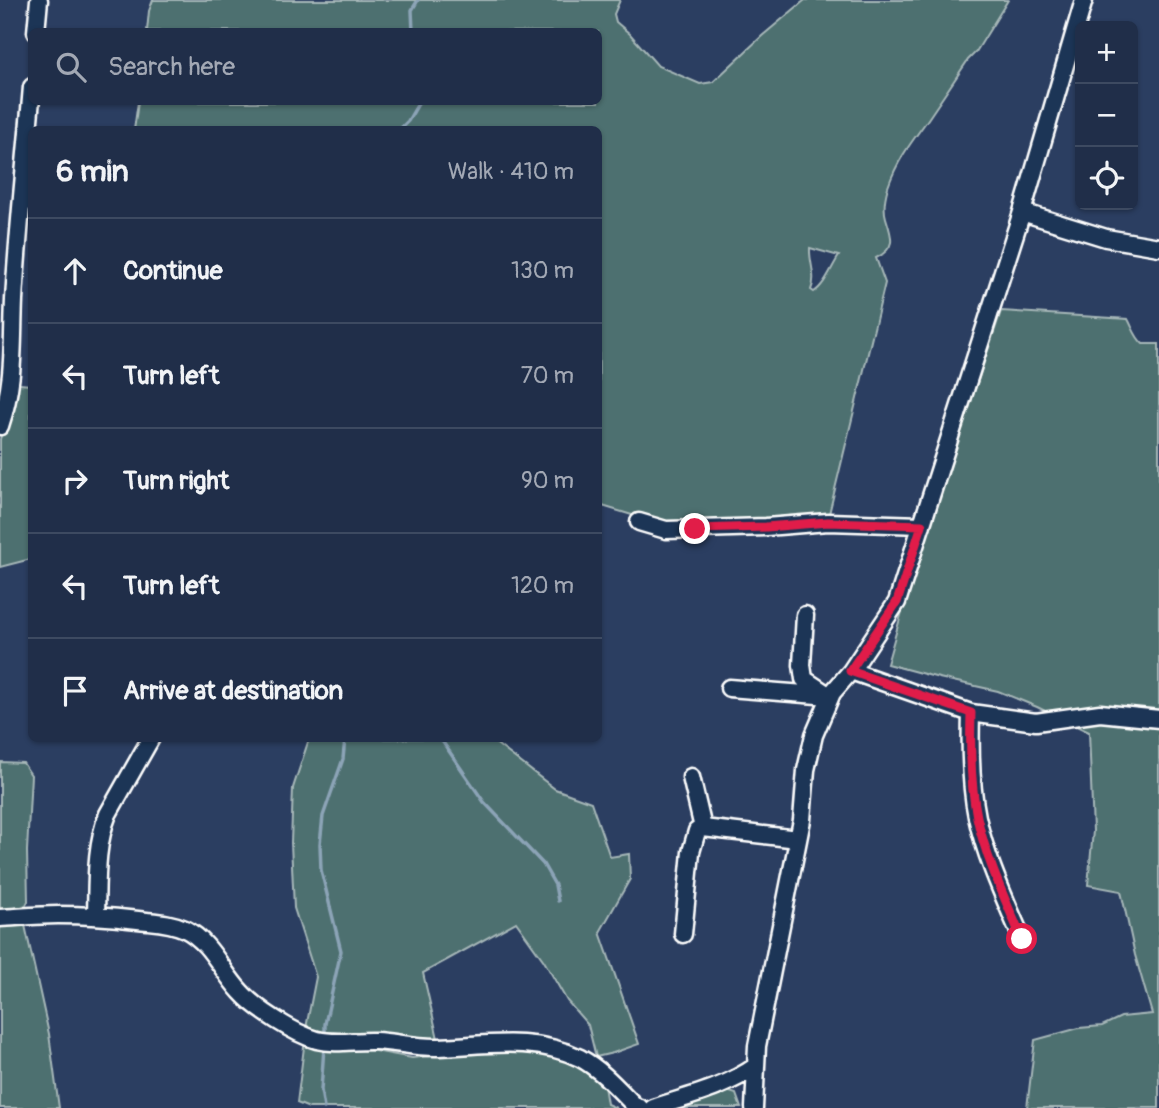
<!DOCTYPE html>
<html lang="en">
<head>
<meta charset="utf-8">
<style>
  :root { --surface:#202e49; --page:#283650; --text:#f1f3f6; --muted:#a2a8b4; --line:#3d4a61 }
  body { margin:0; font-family:Pangolin,sans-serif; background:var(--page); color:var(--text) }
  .controls { position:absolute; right:21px; top:21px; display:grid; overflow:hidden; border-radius:10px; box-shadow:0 2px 5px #0004 }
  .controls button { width:63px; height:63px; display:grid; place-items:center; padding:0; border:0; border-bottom:2px solid var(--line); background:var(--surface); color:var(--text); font:35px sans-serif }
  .stop { position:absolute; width:21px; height:21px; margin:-16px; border:5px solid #e11d48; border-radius:50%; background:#fff }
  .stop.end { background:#e11d48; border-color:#fff; box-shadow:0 2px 7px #0008 }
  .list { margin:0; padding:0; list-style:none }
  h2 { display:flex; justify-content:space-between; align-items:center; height:91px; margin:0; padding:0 28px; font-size:30px }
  h2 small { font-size:23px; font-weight:400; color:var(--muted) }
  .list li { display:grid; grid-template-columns:46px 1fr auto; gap:21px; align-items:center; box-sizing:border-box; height:105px; padding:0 28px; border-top:2px solid var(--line) }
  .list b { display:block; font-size:26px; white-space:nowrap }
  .list em { font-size:23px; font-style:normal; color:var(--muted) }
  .icon { flex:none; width:38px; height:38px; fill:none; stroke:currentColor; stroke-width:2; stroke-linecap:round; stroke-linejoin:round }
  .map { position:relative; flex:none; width:1159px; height:1108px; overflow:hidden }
  .search { position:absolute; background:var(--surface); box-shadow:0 2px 5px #0004; left:28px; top:28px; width:574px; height:77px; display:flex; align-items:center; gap:18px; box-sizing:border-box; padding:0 24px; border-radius:10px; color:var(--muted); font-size:26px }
  .panel { position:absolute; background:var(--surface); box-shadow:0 2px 5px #0004; left:28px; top:126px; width:574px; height:616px; border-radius:10px }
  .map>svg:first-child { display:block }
  .green { fill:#4e6f70; stroke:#a6b7b8; stroke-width:2; fill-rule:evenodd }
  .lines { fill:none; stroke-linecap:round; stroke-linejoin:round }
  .stream { stroke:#8ca4b7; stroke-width:3.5 }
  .minor-casing { stroke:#fff; stroke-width:21 }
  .minor { stroke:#1d3557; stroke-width:16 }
  .route { stroke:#e11d48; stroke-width:9 }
</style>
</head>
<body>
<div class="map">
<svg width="1159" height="1108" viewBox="0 0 1159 1108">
  <rect width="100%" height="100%" fill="#2b3e61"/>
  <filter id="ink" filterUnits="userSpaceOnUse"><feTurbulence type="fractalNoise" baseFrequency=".0143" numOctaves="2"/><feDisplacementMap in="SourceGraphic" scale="14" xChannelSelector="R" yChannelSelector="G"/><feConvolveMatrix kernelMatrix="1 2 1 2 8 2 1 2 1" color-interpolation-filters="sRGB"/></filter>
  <g filter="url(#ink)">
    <path class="green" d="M153,0H620L614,14L616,22L630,34L658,66L700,84L713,82L762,36L805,0H1008L976,52L968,60C954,81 940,101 926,122C910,144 897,161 888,187C885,197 883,208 886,218C892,237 897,248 876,258L885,283L828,518L802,515L779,520L668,526L599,505L598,130H134L138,102H598V32L147,31L149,11ZM810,248L839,256C831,268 825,285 814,292L811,290C817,276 809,263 810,248Z
      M1001,311L1128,319C1133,328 1135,337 1143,344H1159V710L1108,707L1107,722L1159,726V1108H1027L1035,1040L1079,1028L1102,1026L1121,1017L1152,1014L1135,955L1121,891L1088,885L1093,831L1089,732L1037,707L998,691L939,678L887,664L905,601Z
      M19,384L31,385V559L0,567V439Z
      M489,738L555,789L591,802L610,857L629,854L630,879L600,932L639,1044L613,1053L596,1057L588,1025L567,1001L544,961L516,922L423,973L439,1043L347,1049L375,1051L412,1058L490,1050L515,1049L565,1058L603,1080L607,1104L616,1108H309L297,1103L307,1023L316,977L294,908L291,843L293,788L309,739Z
      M0,762L23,763L31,775L27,851L28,901L26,905L21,907L49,1034L59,1108H0Z
      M727,1091L736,1094L741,1108H676Z"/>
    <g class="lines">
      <path class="stream" d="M413,32L412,10L418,0
        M399,130L408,121L419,102
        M440,738L484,802L543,864L555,885L558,901
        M325,1036V1024L341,951L321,870L320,844L323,816L343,759L345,738
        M324,1108L321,1090L324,1047"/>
      <defs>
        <path id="minor" d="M36,32L39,0
          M1022,212L1106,238L1159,247
          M0,426C15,381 12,346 14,300C18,229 26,158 32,87
          M639,522L666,530L766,527L828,522L922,525
          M805,615L802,665L804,679L825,693
          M851,671L971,713L1036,722L1100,713L1159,719
          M729,688L830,696
          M971,713C970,747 970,783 977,817C986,859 1005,899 1022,939
          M691,777L703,828
          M96,916C97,882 95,846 108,814L151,738
          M0,918C19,917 39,915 58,915C85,915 112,917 138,920C154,922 170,922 185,929C211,942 222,972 241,992C256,1009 295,1034 317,1040C337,1045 355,1040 375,1041C396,1042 417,1048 439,1047C486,1045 535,1036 580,1058C602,1070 619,1090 636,1107L640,1108
          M683,934L691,852L697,831L703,828L798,839
          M653,1108C689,1096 725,1088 756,1066
          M754,1108L757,1046L802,820L806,770L814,735L832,693L851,671L897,602L1022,212L1084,0"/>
      </defs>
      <use href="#minor" class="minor-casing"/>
      <use href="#minor" class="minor"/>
    </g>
  </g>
  <g class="lines" filter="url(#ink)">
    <path class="route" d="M695,529L766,527L828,522L922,525L897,602L850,671L971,713C970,747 970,783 977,817C986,859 1005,899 1022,939"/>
  </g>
</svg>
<div class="controls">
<button>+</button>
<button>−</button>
<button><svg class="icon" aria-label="locate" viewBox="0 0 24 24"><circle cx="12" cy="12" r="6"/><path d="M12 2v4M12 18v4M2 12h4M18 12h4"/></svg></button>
</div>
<div class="stop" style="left:1022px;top:939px"></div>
<div class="stop end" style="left:695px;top:529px"></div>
<div class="search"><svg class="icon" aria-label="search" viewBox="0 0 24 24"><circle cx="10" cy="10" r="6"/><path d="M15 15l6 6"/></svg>Search here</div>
<section class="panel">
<h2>6 min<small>Walk · 410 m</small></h2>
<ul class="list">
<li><svg class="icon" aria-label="ahead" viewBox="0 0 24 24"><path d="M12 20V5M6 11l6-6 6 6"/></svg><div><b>Continue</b></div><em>130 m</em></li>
<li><svg class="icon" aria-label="left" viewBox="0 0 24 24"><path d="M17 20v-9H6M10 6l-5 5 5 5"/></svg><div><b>Turn left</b></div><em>70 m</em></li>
<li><svg class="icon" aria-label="right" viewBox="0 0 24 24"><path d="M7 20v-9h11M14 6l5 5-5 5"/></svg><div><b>Turn right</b></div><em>90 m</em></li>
<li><svg class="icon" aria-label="left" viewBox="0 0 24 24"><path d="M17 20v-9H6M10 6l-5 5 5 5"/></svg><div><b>Turn left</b></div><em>120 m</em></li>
<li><svg class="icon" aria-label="arrive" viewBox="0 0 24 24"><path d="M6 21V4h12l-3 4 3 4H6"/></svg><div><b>Arrive at destination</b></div></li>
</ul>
</section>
</div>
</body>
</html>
